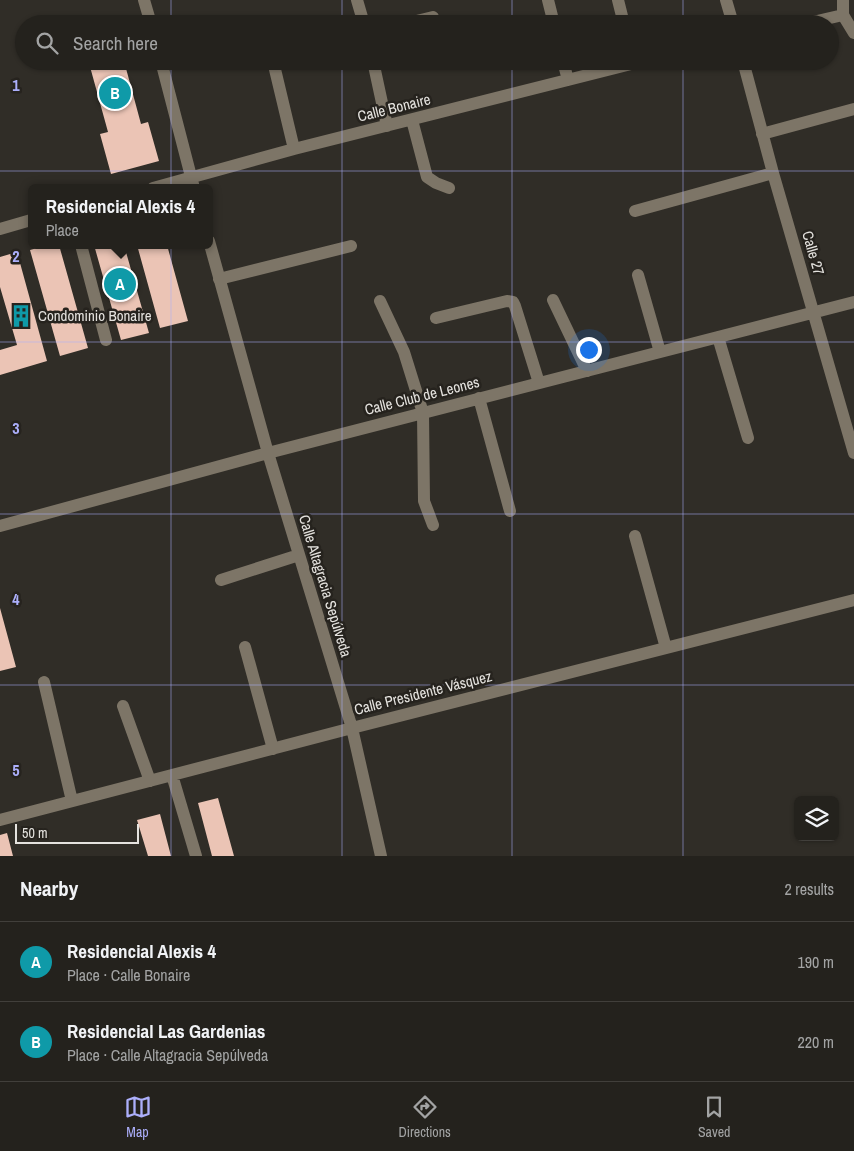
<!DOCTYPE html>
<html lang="en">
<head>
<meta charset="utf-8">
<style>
  :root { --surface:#24221d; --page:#302f2a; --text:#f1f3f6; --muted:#a3a4a4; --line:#413f3b; --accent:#acaffb }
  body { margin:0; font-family:"Archivo Narrow",sans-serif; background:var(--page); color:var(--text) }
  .controls { position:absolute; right:15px; bottom:15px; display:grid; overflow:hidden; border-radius:8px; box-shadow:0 1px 4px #0004 }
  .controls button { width:45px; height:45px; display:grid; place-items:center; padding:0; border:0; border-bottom:1px solid var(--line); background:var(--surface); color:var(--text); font:25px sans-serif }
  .scale { position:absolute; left:15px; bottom:12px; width:124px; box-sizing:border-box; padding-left:5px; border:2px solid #e5e3df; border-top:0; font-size:14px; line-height:18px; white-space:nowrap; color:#e5e3df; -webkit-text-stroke:4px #26231e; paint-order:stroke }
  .you { position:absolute; left:588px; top:349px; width:18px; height:18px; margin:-12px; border:4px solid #fff; border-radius:50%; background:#1a73e8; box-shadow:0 0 0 8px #1a73e833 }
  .badge { display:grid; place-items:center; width:32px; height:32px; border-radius:50%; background:var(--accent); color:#fff; font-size:16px; font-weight:700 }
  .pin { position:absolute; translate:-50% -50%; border:2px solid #fff; box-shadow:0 1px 5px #0006 }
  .popup { position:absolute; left:28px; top:184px; width:185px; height:65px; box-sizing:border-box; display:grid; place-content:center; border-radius:8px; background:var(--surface); filter:drop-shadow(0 1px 4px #0005); font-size:16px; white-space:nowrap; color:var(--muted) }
  .popup b { font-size:19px; color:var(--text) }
  .popup::after { content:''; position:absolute; left:50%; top:100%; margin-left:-10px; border:10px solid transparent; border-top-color:var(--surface) }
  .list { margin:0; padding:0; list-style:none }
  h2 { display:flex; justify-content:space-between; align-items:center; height:65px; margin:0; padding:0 20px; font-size:21px }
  h2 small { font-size:16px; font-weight:400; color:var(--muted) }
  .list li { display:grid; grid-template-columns:32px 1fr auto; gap:15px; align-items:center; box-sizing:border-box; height:80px; padding:0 20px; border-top:1px solid var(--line) }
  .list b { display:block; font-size:19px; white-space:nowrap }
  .list p { margin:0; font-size:16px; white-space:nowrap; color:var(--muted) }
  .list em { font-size:16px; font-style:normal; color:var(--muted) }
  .icon { flex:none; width:28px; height:28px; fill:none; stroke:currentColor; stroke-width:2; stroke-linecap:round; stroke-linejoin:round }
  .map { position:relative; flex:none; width:854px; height:856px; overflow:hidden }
  .search { position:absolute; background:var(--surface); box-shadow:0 1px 4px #0004; left:15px; right:15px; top:15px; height:55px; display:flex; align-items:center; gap:12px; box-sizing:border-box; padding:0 18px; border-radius:28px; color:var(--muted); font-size:19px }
  .sheet { height:225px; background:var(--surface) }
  nav { display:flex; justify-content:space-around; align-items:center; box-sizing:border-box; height:70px; border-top:1px solid var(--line); background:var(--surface); font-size:14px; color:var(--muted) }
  nav a { display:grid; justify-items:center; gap:2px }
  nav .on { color:var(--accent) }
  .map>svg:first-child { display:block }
  .building { fill:#ebc4b5 }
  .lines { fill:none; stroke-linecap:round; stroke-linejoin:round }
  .minor { stroke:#7d7567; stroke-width:12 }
  .grid { fill:none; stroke:#acaffb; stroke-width:1; stroke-opacity:0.55 }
  .labels { text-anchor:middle; stroke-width:5; stroke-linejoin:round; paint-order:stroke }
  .street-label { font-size:15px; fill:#e5e3df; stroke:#26231e }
  .poi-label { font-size:15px; fill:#e5e3df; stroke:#26231e; text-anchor:start }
  .grid-label { font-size:16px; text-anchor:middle; font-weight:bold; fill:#acaffb; stroke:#26231e; stroke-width:5; stroke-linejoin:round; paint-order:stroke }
</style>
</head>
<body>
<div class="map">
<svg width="854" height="856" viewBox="0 0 854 856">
  <rect width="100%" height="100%" fill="#302d27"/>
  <path class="building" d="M98,61H124L141,124L148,122L159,161L111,174L100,134L108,132L89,63Z
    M48,245H59L88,348L60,356L30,250Z
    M94,245H124L149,333L121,340Z
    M137,245H167L188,321L160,328Z
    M17,252L47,361L0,375V350L17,345L0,287V257Z
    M0,608L16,667L0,671Z
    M218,798L234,856H212L198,803Z
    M160,814L171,856H148L137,820Z
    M7,833L13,856H0V835Z"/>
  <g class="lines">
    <path class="minor" d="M144,0L151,24
      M357,0L364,24
      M548,0L554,24
      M618,0L624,24
      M726,0L733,24
      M843,0V15L854,33
      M404,24L433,17
      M804,24L843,15
      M161,61L194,188
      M273,61L294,149
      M373,61L387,126
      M563,61L568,80
      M743,61L773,173L854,453
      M412,120L427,177L436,183L449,188
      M762,134L854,109
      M153,188L294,149L643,61
      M635,211L773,173
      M0,229L31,220
      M209,241L268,453L352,728L381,856
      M81,245L106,340
      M638,275L660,352
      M219,279L351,246
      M553,300L587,371
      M380,301L404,352L423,413L424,501L433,525
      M436,318L507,301L513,302L515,306L539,383
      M718,337L748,438
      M479,398L510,511
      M0,526L268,453L854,302
      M635,536L666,648
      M221,580L299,555
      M245,647L273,749
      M44,682L72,801
      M123,706L150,781
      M172,775L196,856
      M0,820L352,728L854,600"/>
  </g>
  <path class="grid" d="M171,0V24M342,0V24M512,0V24M683,0V24M171,61V856M342,61V856M512,61V856M683,61V856M0,171H854M0,342H854M0,514H854M0,685H854"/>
  <defs>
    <symbol id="building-bare" viewBox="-9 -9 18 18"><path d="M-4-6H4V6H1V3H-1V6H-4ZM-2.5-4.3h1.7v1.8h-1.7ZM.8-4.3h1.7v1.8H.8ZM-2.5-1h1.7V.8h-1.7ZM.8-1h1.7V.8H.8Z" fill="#0f9aa8" stroke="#26231e" stroke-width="2.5" paint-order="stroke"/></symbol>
  </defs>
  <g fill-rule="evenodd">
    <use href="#building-bare" x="5" y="300" width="32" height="32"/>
  </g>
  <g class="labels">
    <g class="street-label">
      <text transform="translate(394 108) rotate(-14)" y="5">Calle Bonaire</text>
      <text transform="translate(813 253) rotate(74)" y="5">Calle 27</text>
      <text transform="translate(422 396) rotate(-14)" y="5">Calle Club de Leones</text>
      <text transform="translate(325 586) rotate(73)" y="5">Calle Altagracia Sepúlveda</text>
      <text transform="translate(423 693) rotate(-14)" y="5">Calle Presidente Vásquez</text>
    </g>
    <g class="poi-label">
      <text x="38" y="321">Condominio Bonaire</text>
    </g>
  </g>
  <g class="grid-label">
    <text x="16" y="91">1</text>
    <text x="16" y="262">2</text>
    <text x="16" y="434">3</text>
    <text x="16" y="605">4</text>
    <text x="16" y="776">5</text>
  </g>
</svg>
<div class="controls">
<button><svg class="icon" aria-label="layers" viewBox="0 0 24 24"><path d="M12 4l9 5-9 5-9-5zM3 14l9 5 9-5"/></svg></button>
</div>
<div class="scale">50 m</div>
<div class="you"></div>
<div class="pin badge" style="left:120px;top:284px;background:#0f9aa8">A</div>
<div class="popup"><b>Residencial Alexis 4</b>Place</div>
<div class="pin badge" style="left:115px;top:93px;background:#0f9aa8">B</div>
<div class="search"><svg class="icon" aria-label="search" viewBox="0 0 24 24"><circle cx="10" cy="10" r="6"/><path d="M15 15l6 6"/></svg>Search here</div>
</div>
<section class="sheet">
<h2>Nearby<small>2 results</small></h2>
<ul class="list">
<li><span class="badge" style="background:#0f9aa8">A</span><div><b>Residencial Alexis 4</b><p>Place · Calle Bonaire</p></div><em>190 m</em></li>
<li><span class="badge" style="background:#0f9aa8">B</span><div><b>Residencial Las Gardenias</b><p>Place · Calle Altagracia Sepúlveda</p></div><em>220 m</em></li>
</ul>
</section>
<nav>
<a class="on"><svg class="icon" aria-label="map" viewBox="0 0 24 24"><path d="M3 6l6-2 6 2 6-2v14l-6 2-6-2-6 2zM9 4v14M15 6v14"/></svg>Map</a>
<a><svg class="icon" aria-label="directions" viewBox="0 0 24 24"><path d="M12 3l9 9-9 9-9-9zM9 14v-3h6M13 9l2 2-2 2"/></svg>Directions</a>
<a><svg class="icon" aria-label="saved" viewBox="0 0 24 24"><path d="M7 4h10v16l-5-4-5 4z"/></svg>Saved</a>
</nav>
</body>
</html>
